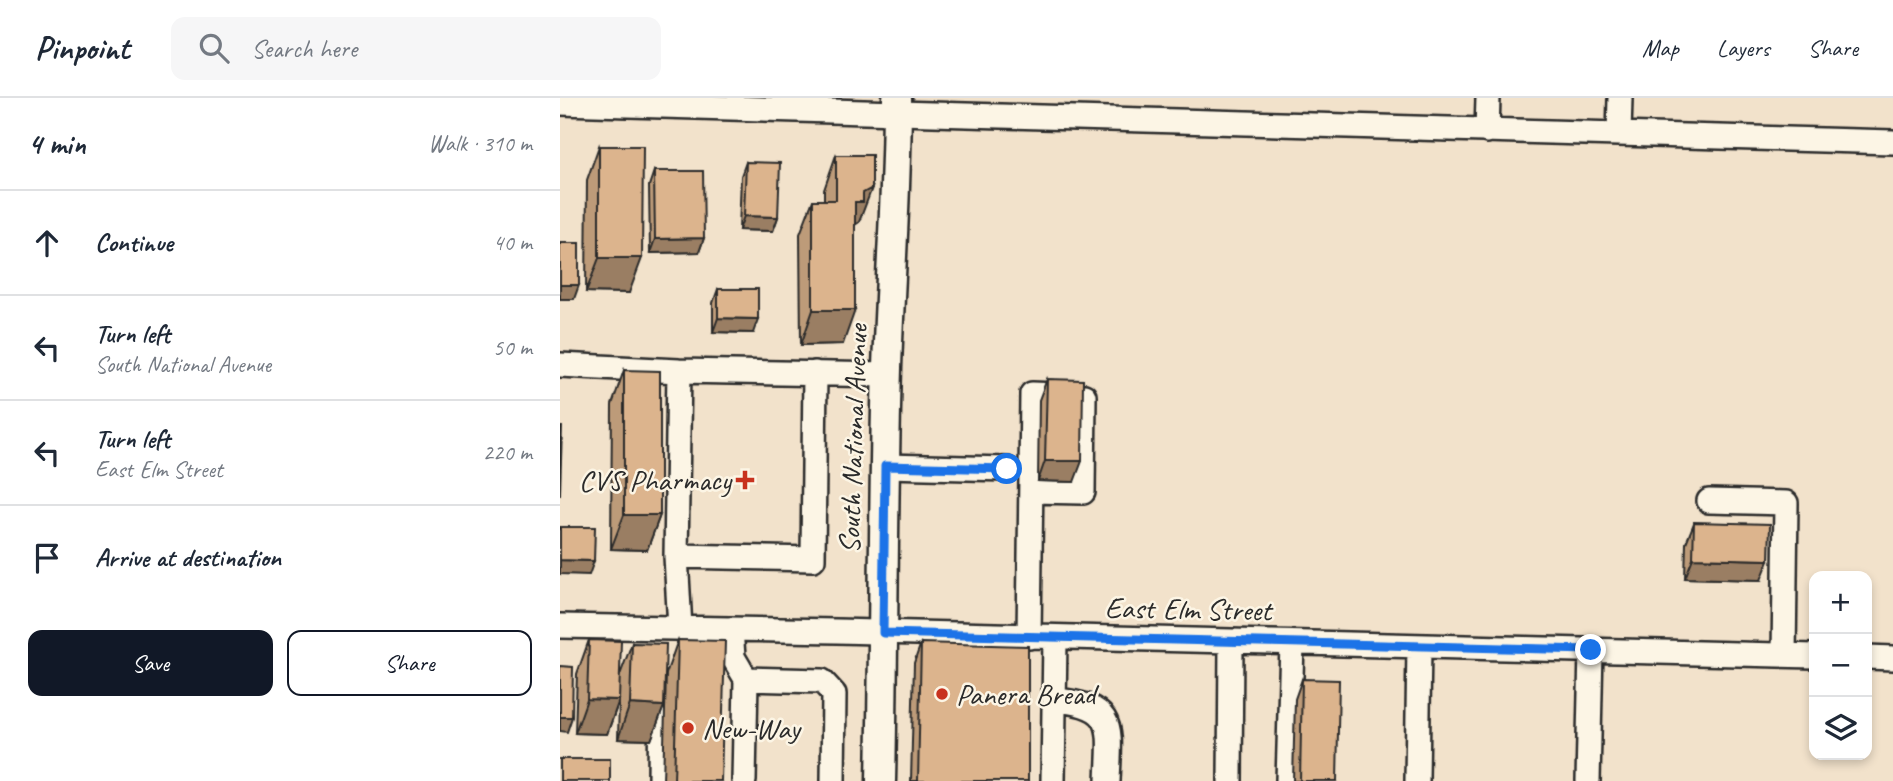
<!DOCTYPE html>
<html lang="en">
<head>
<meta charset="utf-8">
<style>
  :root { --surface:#fff; --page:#f6f6f7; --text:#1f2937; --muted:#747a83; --line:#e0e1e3; --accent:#111827 }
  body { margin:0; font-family:Caveat,sans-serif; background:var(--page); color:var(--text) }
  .controls { position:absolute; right:21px; bottom:21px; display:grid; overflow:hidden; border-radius:14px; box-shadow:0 4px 10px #0003 }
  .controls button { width:63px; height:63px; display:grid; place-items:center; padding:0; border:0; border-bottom:2px solid var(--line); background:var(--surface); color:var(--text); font:35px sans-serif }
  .stop { position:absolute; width:21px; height:21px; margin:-16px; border:5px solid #1a73e8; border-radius:50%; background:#fff }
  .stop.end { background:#1a73e8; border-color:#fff; box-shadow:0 2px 7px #0008 }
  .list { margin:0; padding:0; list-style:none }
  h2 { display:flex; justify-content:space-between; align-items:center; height:91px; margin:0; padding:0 28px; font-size:30px }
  h2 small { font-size:23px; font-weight:400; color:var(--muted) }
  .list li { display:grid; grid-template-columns:46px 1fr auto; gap:21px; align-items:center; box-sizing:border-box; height:105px; padding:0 28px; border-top:2px solid var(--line) }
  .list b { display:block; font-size:26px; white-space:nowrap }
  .list p { margin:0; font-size:23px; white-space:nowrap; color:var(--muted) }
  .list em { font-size:23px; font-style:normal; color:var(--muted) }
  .actions { display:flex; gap:14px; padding:21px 28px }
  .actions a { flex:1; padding:16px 0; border:2px solid var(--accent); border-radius:14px; text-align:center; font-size:24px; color:var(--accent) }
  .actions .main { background:var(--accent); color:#fff }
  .icon { flex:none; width:38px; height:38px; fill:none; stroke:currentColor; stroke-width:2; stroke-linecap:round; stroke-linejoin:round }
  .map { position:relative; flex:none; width:1333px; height:683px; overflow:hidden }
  header { display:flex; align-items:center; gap:42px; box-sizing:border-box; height:98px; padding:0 35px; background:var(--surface); border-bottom:2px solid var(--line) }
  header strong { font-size:33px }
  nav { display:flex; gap:38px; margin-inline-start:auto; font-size:24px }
  .search { width:490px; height:63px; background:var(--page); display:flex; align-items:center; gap:18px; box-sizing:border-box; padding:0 24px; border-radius:14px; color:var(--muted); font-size:26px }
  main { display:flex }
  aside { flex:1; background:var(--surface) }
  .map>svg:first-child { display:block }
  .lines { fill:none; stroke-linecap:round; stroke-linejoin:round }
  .minor-casing { stroke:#2b2b2b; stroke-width:28 }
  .major-casing { stroke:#2b2b2b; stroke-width:33 }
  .minor { stroke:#fcf5e5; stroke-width:23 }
  .major { stroke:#fcf5e5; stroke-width:28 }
  .wall { fill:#bd9b79; stroke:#2b2b2b; stroke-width:2 }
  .shaded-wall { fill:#9a7e63; stroke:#2b2b2b; stroke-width:2 }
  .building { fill:#dcb48d; stroke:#2b2b2b; stroke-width:2 }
  .route { stroke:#1a73e8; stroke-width:9 }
  .poi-dot { fill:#c8321e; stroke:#fcf5e5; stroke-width:2.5 }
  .labels { text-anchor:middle; stroke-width:5; stroke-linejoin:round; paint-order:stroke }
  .street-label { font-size:30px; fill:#2b2b2b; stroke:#fcf5e5 }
  .poi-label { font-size:30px; fill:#2b2b2b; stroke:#fcf5e5; text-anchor:start }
</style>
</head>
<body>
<header>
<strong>Pinpoint</strong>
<div class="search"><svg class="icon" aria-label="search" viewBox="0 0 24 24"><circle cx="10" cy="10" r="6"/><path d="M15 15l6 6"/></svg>Search here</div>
<nav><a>Map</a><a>Layers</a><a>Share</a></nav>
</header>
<main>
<aside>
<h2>4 min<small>Walk · 310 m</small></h2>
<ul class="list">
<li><svg class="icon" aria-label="ahead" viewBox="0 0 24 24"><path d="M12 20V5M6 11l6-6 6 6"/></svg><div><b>Continue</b></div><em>40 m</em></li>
<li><svg class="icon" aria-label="left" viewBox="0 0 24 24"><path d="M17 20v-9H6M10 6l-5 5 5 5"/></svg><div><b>Turn left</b><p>South National Avenue</p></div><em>50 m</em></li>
<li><svg class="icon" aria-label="left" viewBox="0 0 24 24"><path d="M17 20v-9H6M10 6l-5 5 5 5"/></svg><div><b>Turn left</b><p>East Elm Street</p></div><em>220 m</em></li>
<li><svg class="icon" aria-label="arrive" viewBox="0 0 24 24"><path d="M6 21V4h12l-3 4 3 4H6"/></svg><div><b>Arrive at destination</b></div></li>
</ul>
<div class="actions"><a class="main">Save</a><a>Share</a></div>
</aside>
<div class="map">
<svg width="1333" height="683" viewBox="0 0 1333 683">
  <rect width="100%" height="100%" fill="#f2e2cb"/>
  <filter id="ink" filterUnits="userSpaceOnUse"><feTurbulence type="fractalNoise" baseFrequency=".0143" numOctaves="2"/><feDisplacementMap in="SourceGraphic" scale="14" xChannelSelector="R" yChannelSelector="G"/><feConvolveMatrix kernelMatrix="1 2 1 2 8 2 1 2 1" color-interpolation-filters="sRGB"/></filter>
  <g filter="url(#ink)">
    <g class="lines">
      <defs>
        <path id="minor" d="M0,5L1333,44
          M927,33L928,0
          M1059,36L1060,0
          M0,267L119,273L327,277
          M325,368L447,371
          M1149,403L1226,405L1224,557
          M116,458L119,273
          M0,528L277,533L1254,558
          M120,530L116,458L253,461L255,275
          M171,531L173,559L186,581L184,683
          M469,539L472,296L524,298L523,394L471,393
          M1307,559L1333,560
          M186,581L262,583L274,596L273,683
          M494,602C558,607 550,629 548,683
          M100,683L101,586
          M493,683L495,540
          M670,683L671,544
          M728,683L732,545
          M857,683L859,548
          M1028,683L1031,552"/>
        <path id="major" d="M321,683C324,545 323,408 327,270C330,180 337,90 337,0"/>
      </defs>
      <use href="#minor" class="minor-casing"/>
      <use href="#major" class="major-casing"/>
      <use href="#minor" class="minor"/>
      <use href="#major" class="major"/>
    </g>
    <path class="wall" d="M39,48L69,195L26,194L27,82Z
      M276,57L299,124L295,127L283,246L241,247L240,136L253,102H264V92Z
      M186,64L218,119L213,133L179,132L181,78Z
      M94,73L144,140L139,154L90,155L89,88Z
      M158,191L193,235L153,234V205Z
      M64,272L100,417L87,452L51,451L52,307Z
      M487,281L514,384L478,383L479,302Z
      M1134,425L1201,482L1125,480L1126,445Z
      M29,542L60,577L72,545L104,608L91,642L58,641L59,603L47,636L15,635L17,576Z
      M118,542L161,683H103L106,576Z
      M361,545L468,683H351L354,565Z
      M742,581L777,683H733L735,601Z"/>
    <path class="shaded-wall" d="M312,90L299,124L294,127L295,104L303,95Z
      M184,118L218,119L213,133L179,132Z
      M144,140L139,154L90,155L95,141Z
      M39,160H82L69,195L26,194Z
      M0,187H19L14,201H0Z
      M253,212H295L283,246L241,247Z
      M158,220L198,221L193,235L153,234Z
      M485,363H522L514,384L478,383Z
      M64,417H100L87,452L51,451Z
      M1133,460L1209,462L1201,482L1125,480Z
      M0,462L34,463L29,477L0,476Z
      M27,601L59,602L47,636L15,635Z
      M70,606L104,608L91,642L58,641Z
      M0,619H12L7,634L0,633Z"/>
    <path class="building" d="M39,48H83L82,160H39Z
      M276,57H312V90L303,95V104H295V212H253V102H276Z
      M186,64L220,65L218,119L184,118Z
      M94,73H143L144,140L95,141Z
      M0,145H19V187H0Z
      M158,191H198V221L158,220Z
      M64,272L100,273V417H64Z
      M487,281L523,282L522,363H485Z
      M0,329H2L0,397Z
      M1134,424L1210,426L1209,462L1133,460Z
      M0,429H35L34,463L0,462Z
      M29,542L61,543L59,602L27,601Z
      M118,542L165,543L161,683H114Z
      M72,545L106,546L104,608L70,606Z
      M361,545L468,548V683H358Z
      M0,568L13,569L12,619H0Z
      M742,581L779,582L777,683H740Z
      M0,661H50V683H0Z"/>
  </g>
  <g class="lines" filter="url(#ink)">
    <path class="route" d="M447,371L325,368L323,535L1031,552"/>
  </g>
  <g class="poi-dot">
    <path d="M181.5 371.5h7v7h7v7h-7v7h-7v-7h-7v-7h7z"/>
    <circle cx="382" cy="596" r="7"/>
    <circle cx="128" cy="630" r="7"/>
  </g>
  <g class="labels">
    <g class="street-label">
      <text transform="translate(293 341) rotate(-88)" y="10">South National Avenue</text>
      <text transform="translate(628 511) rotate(1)" y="10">East Elm Street</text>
    </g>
    <g class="poi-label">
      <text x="171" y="392" text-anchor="end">CVS Pharmacy</text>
      <text x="396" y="606">Panera Bread</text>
      <text x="142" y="640">New-Way</text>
    </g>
  </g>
</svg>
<div class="controls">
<button>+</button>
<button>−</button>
<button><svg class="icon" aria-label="layers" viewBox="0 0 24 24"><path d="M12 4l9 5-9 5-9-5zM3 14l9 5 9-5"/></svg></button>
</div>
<div class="stop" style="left:447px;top:371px"></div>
<div class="stop end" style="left:1031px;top:552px"></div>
</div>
</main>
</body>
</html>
